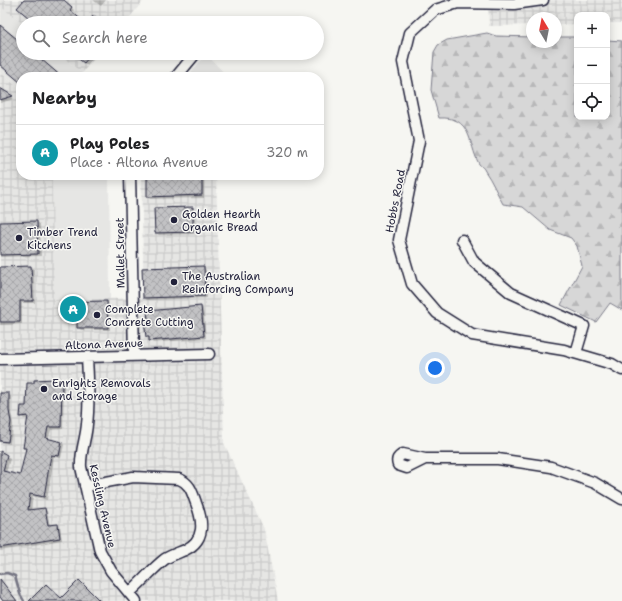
<!DOCTYPE html>
<html lang="en">
<head>
<meta charset="utf-8">
<style>
  :root { --surface:#fff; --page:#f6f6f6; --text:#202124; --muted:#757577; --line:#e0e0e0; --accent:#22223b }
  body { margin:0; font-family:"Shantell Sans",sans-serif; background:var(--page); color:var(--text) }
  .controls { position:absolute; right:12px; top:12px; display:grid; overflow:hidden; border-radius:8px; box-shadow:0 2px 10px #0003 }
  .controls button { width:36px; height:36px; display:grid; place-items:center; padding:0; border:0; border-bottom:1px solid var(--line); background:var(--surface); color:var(--text); font:20px sans-serif }
  .compass { position:absolute; left:526px; top:12px; width:36px; height:36px; border-radius:50%; background:var(--surface); box-shadow:0 2px 10px #0003; rotate:350deg }
  .you { position:absolute; left:435px; top:368px; width:14px; height:14px; margin:-10px; border:3px solid #fff; border-radius:50%; background:#1a73e8; box-shadow:0 0 0 6px #1a73e833 }
  .badge { display:grid; place-items:center; width:26px; height:26px; border-radius:50%; background:var(--accent); color:#fff; font-size:13px; font-weight:700 }
  .pin { position:absolute; translate:-50% -50%; border:2px solid #fff; box-shadow:0 1px 4px #0006 }
  .list { margin:0; padding:0; list-style:none }
  h2 { display:flex; justify-content:space-between; align-items:center; height:52px; margin:0; padding:0 16px; font-size:17px }
  h2 small { font-size:13px; font-weight:400; color:var(--muted) }
  .list li { display:grid; grid-template-columns:26px 1fr auto; gap:12px; align-items:center; box-sizing:border-box; height:56px; padding:0 16px; border-top:1px solid var(--line) }
  .list b { display:block; font-size:15px; white-space:nowrap }
  .list p { margin:0; font-size:13px; white-space:nowrap; color:var(--muted) }
  .list em { font-size:13px; font-style:normal; color:var(--muted) }
  .icon { flex:none; width:22px; height:22px; fill:none; stroke:currentColor; stroke-width:2; stroke-linecap:round; stroke-linejoin:round }
  .map { position:relative; flex:none; width:622px; height:601px; overflow:hidden }
  .search { position:absolute; background:var(--surface); box-shadow:0 2px 10px #0003; left:16px; top:16px; width:308px; height:44px; display:flex; align-items:center; gap:10px; box-sizing:border-box; padding:0 14px; border-radius:22px; color:var(--muted); font-size:15px }
  .panel { position:absolute; background:var(--surface); box-shadow:0 2px 10px #0003; left:16px; top:72px; width:308px; height:108px; border-radius:16px }
  .map>svg:first-child { display:block }
  .built { fill:#e6e6e4 }
  .industrial { fill:url(#industrial-grid) }
  .forest { fill:url(#forest-firs); stroke:#7c7c89 }
  .shadow { fill:#0003 }
  .lines { fill:none; stroke-linecap:round; stroke-linejoin:round }
  .stream { stroke:#757583; stroke-width:2.5 }
  .building { fill:url(#building-cross-hatch); stroke:#22223b }
  .minor-casing { stroke:#22223b; stroke-width:13 }
  .minor { stroke:#f6f6f2; stroke-width:10 }
  .poi-dot { fill:#22223b; stroke:#f6f6f2; stroke-width:1.5 }
  .labels { text-anchor:middle; stroke-width:3; stroke-linejoin:round; paint-order:stroke }
  .street-label { font-size:11px; fill:#22223b; stroke:#f6f6f2 }
  .poi-label { font-size:11px; fill:#22223b; stroke:#f6f6f2; text-anchor:start }
</style>
</head>
<body>
<div class="map">
<svg width="622" height="601" viewBox="0 0 622 601">
  <defs>
    <pattern id="industrial-grid" width="8" height="8" patternUnits="userSpaceOnUse"><rect width="8" height="8" fill="#e6e6e4"/><path d="M0 4h8M4 0v8" fill="none" stroke="#c5c5c4"/></pattern>
    <pattern id="forest-firs" width="22" height="20" patternUnits="userSpaceOnUse"><rect width="22" height="20" fill="#d7d7d7"/><path d="M5 1l3.5 6h-7zM16 11l3.5 6h-7z" fill="#b8b8b9"/></pattern>
    <pattern id="building-cross-hatch" width="8" height="8" patternUnits="userSpaceOnUse"><rect width="8" height="8" fill="#c2c2c4"/><path d="M0 0l8 8M0 8l8-8" fill="none" stroke="#a6a6a9"/></pattern>
  </defs>
  <rect width="100%" height="100%" fill="#f6f6f2"/>
  <filter id="ink" filterUnits="userSpaceOnUse"><feTurbulence type="fractalNoise" baseFrequency=".025" numOctaves="2"/><feDisplacementMap in="SourceGraphic" scale="8" xChannelSelector="R" yChannelSelector="G"/><feConvolveMatrix kernelMatrix="1 2 1 2 8 2 1 2 1" color-interpolation-filters="sRGB"/></filter>
  <g filter="url(#ink)">
    <path class="built" d="M1,5L23,24V53H58L82,73L79,77H21V90L0,72Z
      M206,54L228,77H187Z
      M52,175H109L110,300H53Z"/>
    <path class="industrial" d="M0,0H144L125,23L23,24L0,6Z
      M488,0H622V23H607V15H577V24L556,25V18H532V25L489,26Z
      M58,53H99L82,73Z
      M0,72L21,90V175H52L54,300L144,298L141,175H216L224,443L264,529L278,601H0Z"/>
    <path class="forest" d="M487,33L496,36L532,37V42H556V37H577V117H607V40L622,41V310L610,303L596,322L561,305L582,266L577,246L571,238L550,230L523,207L503,204C497,193 492,181 485,171C484,168 481,166 479,164C468,143 472,116 439,118L431,90L434,52L438,45L447,40Z"/>
    <path class="shadow" d="M25,0H63L74,10L72,13L84,23H36Z
      M93,0H106L101,6Z
      M72,53H97L87,65Z
      M0,87L3,91L14,99L0,103Z
      M148,175H204V198L150,199L148,196Z
      M192,208L195,211V234L159,235L156,233Z
      M37,222L40,224L41,256L0,257V223Z
      M31,267L34,269L35,303H22V324L0,325V268Z
      M203,267L206,270L207,298L147,300L144,298Z
      M107,302L109,305L110,330H81L78,327V318L65,319L62,316Z
      M201,307L203,309L206,338L153,343L147,336Z
      M54,380L64,385L63,429L51,430L48,440L62,443L64,445L61,458L54,457L47,500L33,496L31,511L44,509L47,511L50,526L57,525L60,527L62,540L0,551V452L10,459L6,473L21,476L26,449L24,447L29,419H24L21,416L27,407Z
      M0,390L2,394H9L11,397V414L13,425L10,444L0,442Z"/>
    <g class="lines">
      <path class="stream" d="M0,574L7,573L15,576L20,594L24,601"/>
    </g>
    <path class="building" d="M24,0H64L72,7L70,10L85,23H35L17,8Z
      M94,15L103,23H87Z
      M0,25L23,44V53H34L62,77H21V83L0,65Z
      M71,53H92L84,63Z
      M0,88L13,96L0,100Z
      M147,175H202V195L147,197Z
      M193,207V232L155,233L154,208Z
      M37,221L38,254L0,255V222Z
      M31,266L33,301H20V322H0V267Z
      M204,266L205,296L143,298L142,268Z
      M107,301L108,328H77V316L61,317V302Z
      M201,306L204,336L149,341V337H146L144,321H148L147,311Z
      M54,379V382H62L61,427H48L46,438L62,442L59,456L51,455L44,497L30,494L28,510L45,508L48,525L58,524L60,538L0,548V451L7,455L3,471L20,475L26,448H23L28,416L20,417L21,406H26L27,383H34V380Z
      M0,393H9V411L11,422L8,442L0,441Z
      M0,579L17,601H3L0,597Z
      M79,580L100,601H29L46,584L61,598Z"/>
    <g class="lines">
      <defs>
        <path id="minor" d="M543,0L514,4L458,3L435,10L410,33L403,62L419,141L399,240L412,284L437,313L472,335L564,350L612,364L622,370
          M176,77L196,53
          M130,175L134,355
          M462,240L474,262L511,293L584,326L576,353
          M87,357C88,379 90,402 87,424C86,439 80,452 81,467L100,551L111,571L136,601
          M0,359L209,354
          M425,459L407,468L398,465C396,459 398,457 403,454L425,459H498L551,467L595,483L622,499
          M85,486L133,477L179,479C190,483 192,492 196,503C203,521 206,540 185,550C178,553 171,555 165,559C152,569 142,582 129,593"/>
      </defs>
      <use href="#minor" class="minor-casing"/>
      <use href="#minor" class="minor"/>
    </g>
  </g>
  <g class="poi-dot">
    <circle cx="174" cy="220" r="4"/>
    <circle cx="19" cy="238" r="4"/>
    <circle cx="174" cy="282" r="4"/>
    <circle cx="97" cy="315" r="4"/>
    <circle cx="44" cy="389" r="4"/>
  </g>
  <g class="labels">
    <g class="street-label">
      <text transform="translate(395 201) rotate(-79)" y="4">Hobbs Road</text>
      <text transform="translate(120 253) rotate(-91)" y="4">Mallet Street</text>
      <text transform="translate(104 344) rotate(-2)" y="4">Altona Avenue</text>
      <text transform="translate(103 506) rotate(77)" y="4">Kessling Avenue</text>
    </g>
    <g class="poi-label">
      <text x="182" y="218">Golden Hearth<tspan x="182" dy="13">Organic Bread</tspan></text>
      <text x="27" y="236">Timber Trend<tspan x="27" dy="13">Kitchens</tspan></text>
      <text x="182" y="280">The Australian<tspan x="182" dy="13">Reinforcing Company</tspan></text>
      <text x="105" y="313">Complete<tspan x="105" dy="13">Concrete Cutting</tspan></text>
      <text x="52" y="387">Enrights Removals<tspan x="52" dy="13">and Storage</tspan></text>
    </g>
  </g>
</svg>
<div class="controls">
<button>+</button>
<button>−</button>
<button><svg class="icon" aria-label="locate" viewBox="0 0 24 24"><circle cx="12" cy="12" r="6"/><path d="M12 2v4M12 18v4M2 12h4M18 12h4"/></svg></button>
</div>
<svg class="compass" viewBox="-18 -18 36 36"><path d="M0-13l5 13h-10z" fill="#e53935"/><path d="M0 13l5-13h-10z" fill="#757577"/></svg>
<div class="you"></div>
<div class="pin badge" style="left:73px;top:309px;background:#0f9aa8">A</div>
<div class="search"><svg class="icon" aria-label="search" viewBox="0 0 24 24"><circle cx="10" cy="10" r="6"/><path d="M15 15l6 6"/></svg>Search here</div>
<section class="panel">
<h2>Nearby<small></small></h2>
<ul class="list">
<li><span class="badge" style="background:#0f9aa8">A</span><div><b>Play Poles</b><p>Place · Altona Avenue</p></div><em>320 m</em></li>
</ul>
</section>
</div>
</body>
</html>
